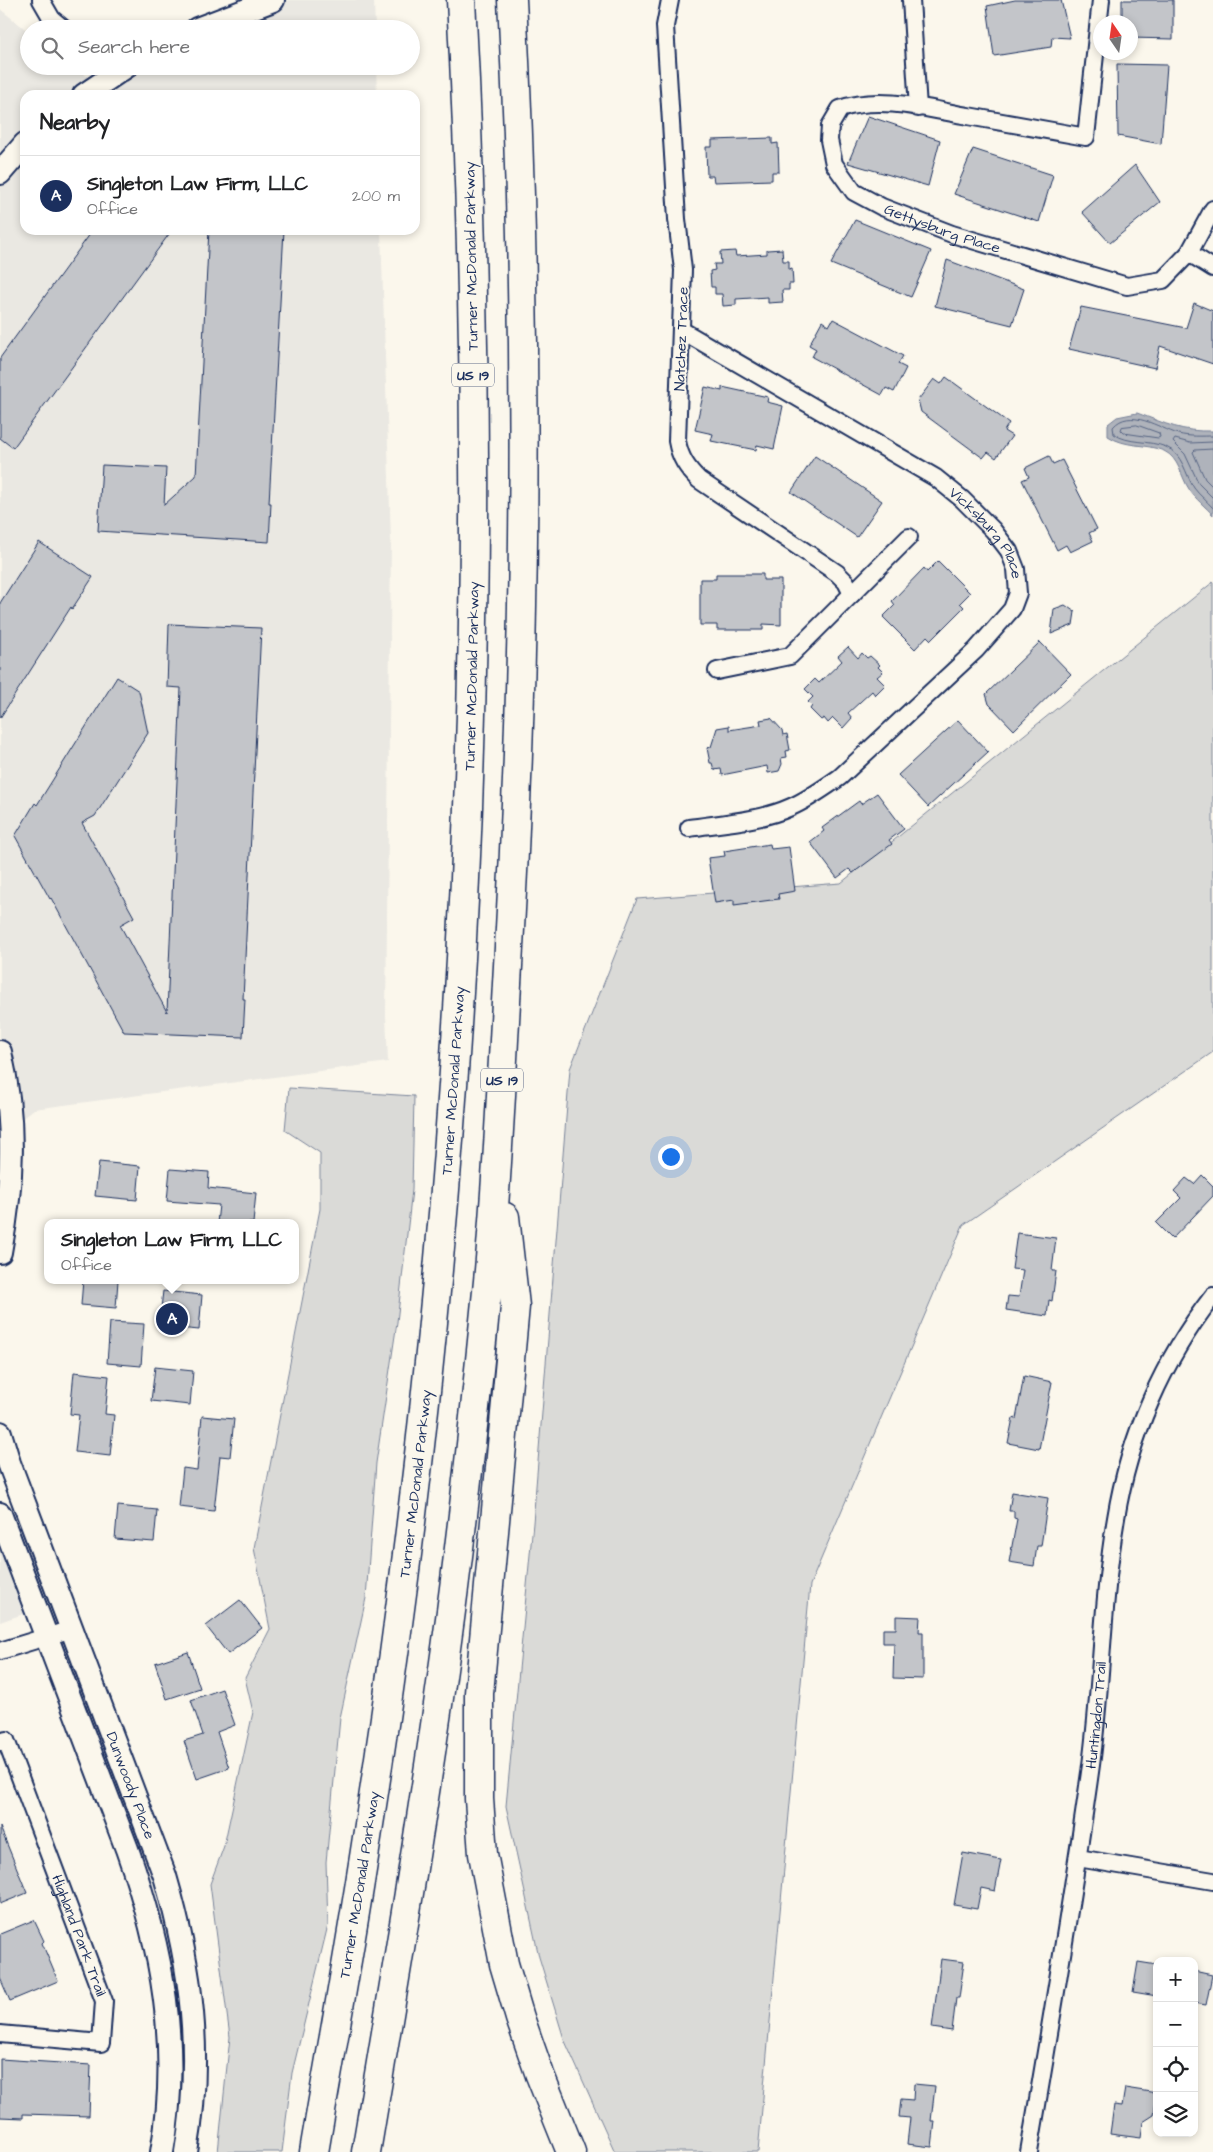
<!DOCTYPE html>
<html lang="en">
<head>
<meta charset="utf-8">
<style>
  :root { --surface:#fff; --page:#f2f2f2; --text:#202124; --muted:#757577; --line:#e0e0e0; --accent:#1b2f5e }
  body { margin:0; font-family:"Architects Daughter",sans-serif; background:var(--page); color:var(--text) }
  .controls { position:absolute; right:15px; bottom:15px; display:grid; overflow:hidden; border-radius:10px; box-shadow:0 2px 8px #0003 }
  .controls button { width:45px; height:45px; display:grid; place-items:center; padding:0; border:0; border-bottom:1px solid var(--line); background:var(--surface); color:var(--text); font:25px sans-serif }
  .compass { position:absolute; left:1093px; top:15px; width:45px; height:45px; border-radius:50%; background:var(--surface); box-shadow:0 2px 8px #0003; rotate:347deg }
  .you { position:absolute; left:670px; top:1156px; width:18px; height:18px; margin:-12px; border:4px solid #fff; border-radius:50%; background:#1a73e8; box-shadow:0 0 0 8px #1a73e833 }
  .badge { display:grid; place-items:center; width:32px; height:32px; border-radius:50%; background:var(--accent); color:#fff; font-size:16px; font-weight:700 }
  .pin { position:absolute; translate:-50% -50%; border:2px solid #fff; box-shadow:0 1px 5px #0006 }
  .popup { position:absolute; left:44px; top:1219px; width:255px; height:65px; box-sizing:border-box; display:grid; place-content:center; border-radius:10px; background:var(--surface); filter:drop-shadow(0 1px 4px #0005); font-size:16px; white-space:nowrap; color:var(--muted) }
  .popup b { font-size:19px; color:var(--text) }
  .popup::after { content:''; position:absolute; left:50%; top:100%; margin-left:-10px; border:10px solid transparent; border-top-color:var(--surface) }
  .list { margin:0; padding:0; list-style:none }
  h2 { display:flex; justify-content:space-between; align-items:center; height:65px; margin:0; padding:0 20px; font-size:21px }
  h2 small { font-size:16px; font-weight:400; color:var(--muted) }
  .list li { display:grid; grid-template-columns:32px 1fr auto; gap:15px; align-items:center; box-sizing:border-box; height:80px; padding:0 20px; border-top:1px solid var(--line) }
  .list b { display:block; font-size:19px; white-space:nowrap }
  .list p { margin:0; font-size:16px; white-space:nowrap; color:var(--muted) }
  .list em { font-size:16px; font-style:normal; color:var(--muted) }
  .icon { flex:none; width:28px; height:28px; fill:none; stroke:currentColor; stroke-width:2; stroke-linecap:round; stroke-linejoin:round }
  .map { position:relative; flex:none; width:1213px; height:2152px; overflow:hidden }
  .search { position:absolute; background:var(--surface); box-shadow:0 2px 8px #0003; left:20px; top:20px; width:400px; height:55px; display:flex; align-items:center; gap:12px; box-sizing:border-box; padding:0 18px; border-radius:28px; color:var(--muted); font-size:19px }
  .panel { position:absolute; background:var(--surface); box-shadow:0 2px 8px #0003; left:20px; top:90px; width:400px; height:145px; border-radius:15px }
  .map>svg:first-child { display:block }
  .built { fill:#eae8e2 }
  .green { fill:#dadad7; stroke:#7a849a }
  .water { fill:#afb3bb; stroke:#747e96 }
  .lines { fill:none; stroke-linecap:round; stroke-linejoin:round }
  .shore { stroke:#566483; stroke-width:1 }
  .building { fill:#c3c5c9; stroke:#1b2f5e }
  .street-casing { stroke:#1b2f5e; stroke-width:20 }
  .secondary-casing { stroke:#1b2f5e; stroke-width:26 }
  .highway-casing { stroke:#1b2f5e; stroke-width:31 }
  .street { stroke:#fbf7ec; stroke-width:16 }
  .secondary { stroke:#fbf7ec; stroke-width:22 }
  .highway { stroke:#fbf7ec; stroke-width:28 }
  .labels { text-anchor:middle; stroke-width:4; stroke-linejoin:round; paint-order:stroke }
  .shield { fill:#fbf7ec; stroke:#5e6b89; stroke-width:1 }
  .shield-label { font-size:14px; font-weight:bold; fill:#1b2f5e }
  .street-label { font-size:15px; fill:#1b2f5e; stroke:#fbf7ec }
</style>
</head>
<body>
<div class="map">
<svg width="1213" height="2152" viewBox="0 0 1213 2152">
  <rect width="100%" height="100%" fill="#fbf7ec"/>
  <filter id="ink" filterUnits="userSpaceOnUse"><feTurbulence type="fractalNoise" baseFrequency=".02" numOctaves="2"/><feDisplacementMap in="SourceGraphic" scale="10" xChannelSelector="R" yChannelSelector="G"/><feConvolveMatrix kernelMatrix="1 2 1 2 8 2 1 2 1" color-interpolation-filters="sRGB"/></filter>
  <g filter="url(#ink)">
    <path class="built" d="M247,0H374L375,29H198Z
      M0,9L29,32V66H74L99,86L133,66H376L377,95H25V230H381L391,541L386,1015L388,1062L34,1109L0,1136Z
      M0,1548L26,1613L0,1622Z"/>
    <path class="green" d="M1213,582V1052L963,1225L810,1585L758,2152H615L564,2039L539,1957L506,1806L533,1523L570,1069L637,899L841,883Z
      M289,1088L414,1096L412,1190L397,1322L376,1463L366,1598L340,1718L326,1862L328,1925L292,2073L282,2152H218L230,2037L210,1884L224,1846L253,1712L245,1678L270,1629L254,1548L320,1209V1153L285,1130Z"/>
    <path class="water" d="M1137,413C1167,424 1181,432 1213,431V515C1206,507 1195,499 1189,489C1181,477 1179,458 1164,451C1145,443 1126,448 1108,436V424L1117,417Z"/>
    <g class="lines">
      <path class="shore" d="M1137,425L1159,433L1160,437L1158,438L1124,433L1121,430L1122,427Z
        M1213,436C1201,436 1190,437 1178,434C1159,428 1130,407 1113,427L1114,434C1128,444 1149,440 1166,447C1183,454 1185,474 1194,488C1199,495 1207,501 1213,508
        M1213,442L1190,443L1175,439L1173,442L1185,454L1199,484L1213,498
        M1213,449L1195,450L1193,452L1205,479L1213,487"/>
    </g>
    <path class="building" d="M1015,0H1061L1070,38L1052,37L1051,47L994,56L987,6Z
      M1122,0H1173V39L1130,38V22H1122Z
      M1117,64L1167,65L1161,144L1118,136Z
      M868,116L940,140L928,186L848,163Z
      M772,138V144L778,143L779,172H772V180L714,182L713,176H707L706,147H712V140Z
      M973,149L1053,175L1039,222L954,194Z
      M1135,165L1160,202L1110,243L1082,212Z
      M855,220L931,251L911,297L831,264Z
      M93,230H172L13,448L0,438V358Z
      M209,230H284L269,503H271L269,542L98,531L102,465L166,468L164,505L196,476Z
      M782,249L783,261H789V269L792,268L793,284H789V290H782L783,302L768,303V297L736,299V305L723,306L722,294H715V287H711L710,271L715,270L714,264H721L720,252L735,251L736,256L767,254V250Z
      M947,260L1024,289L1012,325L935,306Z
      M1194,303L1213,311V364L1160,346L1155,368L1069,349L1081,307L1186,328Z
      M833,319L903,356L898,364L906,368L894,392L886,388L882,395L812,357L816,349L809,345L822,321L829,326Z
      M946,377L1009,423L1004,431L1012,436L996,458L988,452L983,458L921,412L918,400L934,379L941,384Z
      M705,387L722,391V387L768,397L767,402L783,406L774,449L757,445L756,450L711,441L713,434L695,430Z
      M815,456L882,501L857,537L791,492Z
      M1049,456L1053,464L1062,460L1097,529L1089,533L1093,541L1070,552L1066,545L1057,550L1022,480L1029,477L1025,468Z
      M39,542L93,577L72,609L71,607L0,718V603Z
      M938,561L970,593L960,603L964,607L931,640L927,636L915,649L883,617L895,605L892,601L924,568L927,572Z
      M716,574H763V580H781V625L763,624V630H717V625H700V579H716Z
      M1065,605L1075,612L1073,625L1051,634L1054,609Z
      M169,624L261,628L243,999H245L243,1037L124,1032L51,898L50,899L15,836L35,803L37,805L117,677L139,691L148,733L95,816L82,823L134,917L120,925L167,1012L181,688L167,687Z
      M1040,642L1071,674L1014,730L989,704L986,694Z
      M848,647L858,658L862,653L867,658L870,656L880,665L878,667L883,672L877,677L885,685L875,695L872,691L848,713L852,718L843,728L833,718L828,723L824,718L821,720L810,709L812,706L808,702L813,697L805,689L815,679L819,683L842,661L838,656Z
      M771,718L782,730L783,735L787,734L790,750L786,751L787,757L781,758L782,764L779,771L768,773L767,766L722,775L721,769L714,770L712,763H710L707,748L711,747L717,728L729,726V730L761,725L760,720Z
      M958,720L988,752L928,807L898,775Z
      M877,793L904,829L889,840L892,844L853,873L849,869L837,878L810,842L824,831L822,828L859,801L861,804Z
      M770,844L771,849L789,847L795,891L778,894L779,899L734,905V900L715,903L708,858L725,856L724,851Z
      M99,1162L140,1166L137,1200L95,1196Z
      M170,1169L209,1172L208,1188L256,1193L253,1223H217L219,1205L167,1201Z
      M1202,1175L1213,1186V1196L1172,1239L1156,1223L1181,1198L1174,1191L1186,1178L1194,1184Z
      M1017,1233L1056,1238L1052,1271H1056L1052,1301L1049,1300L1047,1316L1006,1310L1008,1296L1019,1297L1023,1270L1012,1269Z
      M83,1280H118L116,1308L81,1305Z
      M163,1291L202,1295L199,1330L159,1326Z
      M110,1322L144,1324L141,1366L107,1363Z
      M155,1367L193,1371L190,1405L151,1401Z
      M74,1372L109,1376L105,1414L114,1415L110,1456L75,1452L79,1415L70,1414Z
      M1024,1376L1052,1382L1039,1449L1008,1443L1013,1418L1016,1419Z
      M202,1416L234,1419L230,1457L220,1456L214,1511L179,1507L183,1468L197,1470Z
      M1012,1492L1048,1498L1041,1546H1037L1034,1566L1009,1562L1017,1519L1014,1518V1511H1009Z
      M118,1506L157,1510L154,1542L115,1539Z
      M240,1600L262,1628L228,1654L206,1626Z
      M896,1616L920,1617L919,1632H923V1679L893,1678L894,1643H883V1629H896Z
      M188,1652L200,1688L167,1699L155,1663Z
      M222,1689L235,1725L217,1732L229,1768L197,1779L184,1741L203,1735L191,1700Z
      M0,1827L27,1893L0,1904Z
      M963,1853L1001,1860L995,1891L981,1888L977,1909L954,1905Z
      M34,1920L44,1941L42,1943L58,1981L10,2001L0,1978V1934Z
      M941,1959L964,1962L959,1998H956L952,2031L932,2028Z
      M1138,1962L1157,1965V1996L1133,1992Z
      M1194,1971L1212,1975L1206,2005L1194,2003Z
      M0,2059L91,2065L89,2116L23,2114V2118L0,2117Z
      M914,2084L935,2086L931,2121H935L932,2147L907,2144L910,2118L899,2117L901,2099L913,2100Z
      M1125,2088L1157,2093L1154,2115L1143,2122L1141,2138L1110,2134L1114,2105L1122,2106Z"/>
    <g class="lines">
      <defs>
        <g id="street">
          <path d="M41,0L52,19L64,29"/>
          <path d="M670,0L665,26L677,219L683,270L677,441C680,458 687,468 699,480L837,573L846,582L852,594"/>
          <path d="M911,0L918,108"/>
          <path id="s1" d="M1101,0L1086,137C1047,130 1008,123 968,116C928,109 880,95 840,109L830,126L829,140L834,164L854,192L882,207L952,234L1127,286L1163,280L1189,253L1213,209"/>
          <path d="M1189,253L1213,268"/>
          <path id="s2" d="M681,330L936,478L962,499L993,530L1009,551L1016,569L1018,593L1012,609L976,650L840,777C824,788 809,799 791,807C760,821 723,823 689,828"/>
          <path d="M717,671L790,656L909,537"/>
          <path d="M0,1651L72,1629"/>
          <path id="s3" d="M0,1742L6,1740L104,2001L101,2043L0,2034"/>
          <path d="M1078,1858L1213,1881"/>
          <path id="s4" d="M1029,2152C1051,2023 1073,1895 1091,1765C1102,1683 1102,1599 1116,1518C1129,1437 1163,1360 1213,1296"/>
        </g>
        <g id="secondary">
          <path d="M197,29L273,0"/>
          <path d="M84,95L127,66"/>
          <path d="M0,173L25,144"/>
          <path d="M0,1052C16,1121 13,1183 0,1252"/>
          <path id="s5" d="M0,1433L9,1463L165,1876C192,1969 203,2055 186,2152"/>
          <path d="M0,1514L127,1849C162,1947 181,2048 162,2152"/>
        </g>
        <g id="highway">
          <path d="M505,1217L515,1306L479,1693V1799L483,1854L504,1964L520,2018L540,2075L571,2152"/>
          <path id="s6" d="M314,2152C332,2045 352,1938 368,1831C397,1645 421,1457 438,1270C477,848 484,423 461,0"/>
          <path d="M366,2152C394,1984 423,1816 446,1648C463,1526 476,1403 488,1281C498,1176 502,1071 508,966C527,644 529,322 512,0"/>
        </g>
      </defs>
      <use href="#street" class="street-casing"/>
      <use href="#secondary" class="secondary-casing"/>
      <use href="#highway" class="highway-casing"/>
      <use href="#street" class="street"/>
      <use href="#secondary" class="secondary"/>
      <use href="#highway" class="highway"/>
    </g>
  </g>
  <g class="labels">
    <g class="shield">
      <rect x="452" y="363.5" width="42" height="23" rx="4"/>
      <rect x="481" y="1068.5" width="42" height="23" rx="4"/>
    </g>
    <g class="shield-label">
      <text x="473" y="380">US 19</text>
      <text x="502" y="1085">US 19</text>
    </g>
    <g class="street-label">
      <text dy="5" stroke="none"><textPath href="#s1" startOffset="576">Gettysburg Place</textPath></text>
      <text transform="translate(471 256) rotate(-91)" y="5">Turner McDonald Parkway</text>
      <text transform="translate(681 339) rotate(-88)" y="5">Natchez Trace</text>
      <text dy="5" stroke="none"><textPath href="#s2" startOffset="371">Vicksburg Place</textPath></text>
      <text dy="5" stroke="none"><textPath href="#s6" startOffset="1486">Turner McDonald Parkway</textPath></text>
      <text dy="5" stroke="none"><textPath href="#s6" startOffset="1081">Turner McDonald Parkway</textPath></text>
      <text dy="5" stroke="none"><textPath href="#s6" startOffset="676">Turner McDonald Parkway</textPath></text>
      <text dy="5" stroke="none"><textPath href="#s4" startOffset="442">Huntingdon Trail</textPath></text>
      <text dy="5" stroke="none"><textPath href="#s5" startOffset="376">Dunwoody Place</textPath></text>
      <text dy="5" stroke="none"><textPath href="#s6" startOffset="271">Turner McDonald Parkway</textPath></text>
      <text dy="5" stroke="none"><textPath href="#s3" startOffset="215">Highland Park Trail</textPath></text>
    </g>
  </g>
</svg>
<div class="controls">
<button>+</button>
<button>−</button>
<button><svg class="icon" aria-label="locate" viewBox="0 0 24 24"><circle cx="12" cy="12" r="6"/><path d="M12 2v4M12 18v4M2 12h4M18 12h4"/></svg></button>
<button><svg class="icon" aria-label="layers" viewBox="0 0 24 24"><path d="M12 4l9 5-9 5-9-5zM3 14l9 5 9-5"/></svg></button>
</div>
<svg class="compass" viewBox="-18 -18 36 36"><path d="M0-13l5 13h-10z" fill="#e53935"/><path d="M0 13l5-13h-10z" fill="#757577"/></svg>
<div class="you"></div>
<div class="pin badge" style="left:172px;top:1319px">A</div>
<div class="popup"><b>Singleton Law Firm, LLC</b>Office</div>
<div class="search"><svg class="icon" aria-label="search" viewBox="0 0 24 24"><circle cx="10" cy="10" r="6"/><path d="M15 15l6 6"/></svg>Search here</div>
<section class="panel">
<h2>Nearby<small></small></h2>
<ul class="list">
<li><span class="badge">A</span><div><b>Singleton Law Firm, LLC</b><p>Office</p></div><em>200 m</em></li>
</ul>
</section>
</div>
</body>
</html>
